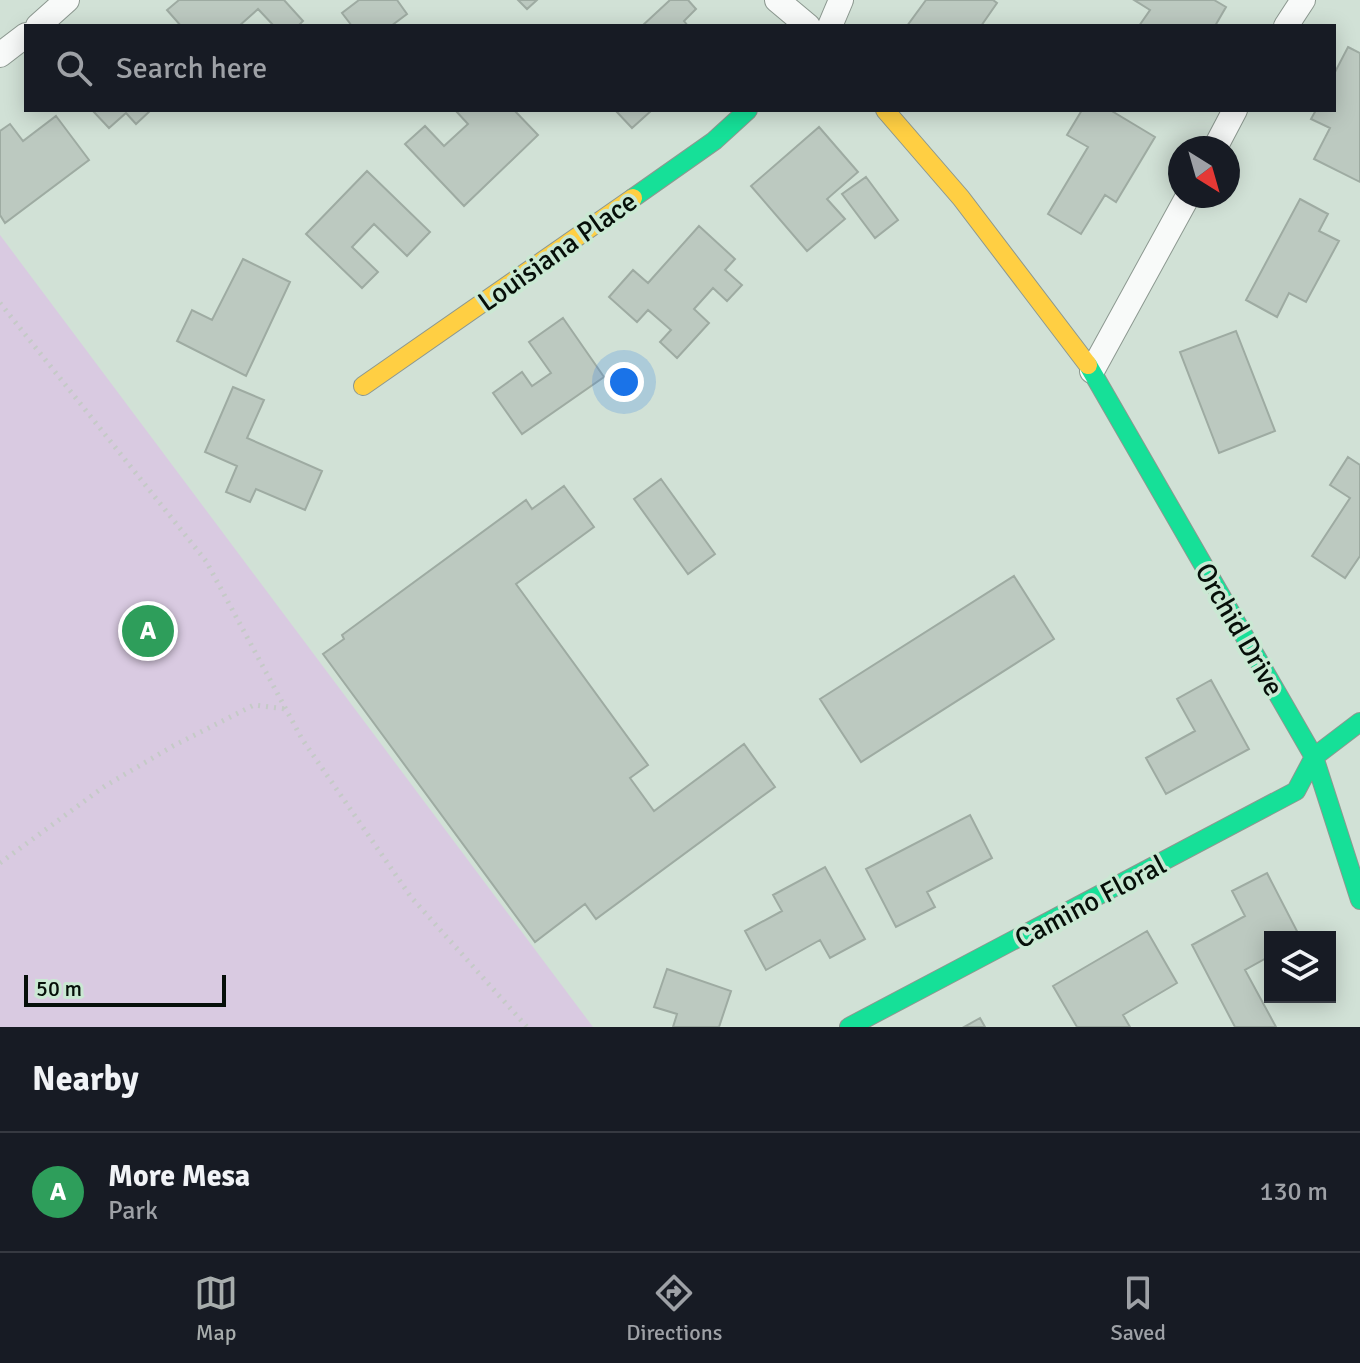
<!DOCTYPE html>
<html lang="en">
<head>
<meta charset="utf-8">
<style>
  :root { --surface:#171b24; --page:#20242c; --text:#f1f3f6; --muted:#9ea1a6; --line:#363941; --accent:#a7adac }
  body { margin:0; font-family:Signika,sans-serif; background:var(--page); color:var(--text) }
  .controls { position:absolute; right:24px; bottom:24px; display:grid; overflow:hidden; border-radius:0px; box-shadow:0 4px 20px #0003 }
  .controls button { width:72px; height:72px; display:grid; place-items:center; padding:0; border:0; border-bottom:2px solid var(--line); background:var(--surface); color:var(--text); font:40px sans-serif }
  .compass { position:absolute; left:1168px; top:136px; width:72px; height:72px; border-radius:50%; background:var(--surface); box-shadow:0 4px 20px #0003; rotate:143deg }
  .scale { position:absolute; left:24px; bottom:20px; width:202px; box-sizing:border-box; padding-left:8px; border:4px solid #060f09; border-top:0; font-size:22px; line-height:28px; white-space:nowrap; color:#060f09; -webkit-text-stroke:6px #cae8d3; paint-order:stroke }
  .you { position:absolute; left:624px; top:382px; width:28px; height:28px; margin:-20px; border:6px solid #fff; border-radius:50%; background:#1a73e8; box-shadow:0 0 0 12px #1a73e833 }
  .badge { display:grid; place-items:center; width:52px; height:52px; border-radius:50%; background:var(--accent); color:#fff; font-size:26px; font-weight:700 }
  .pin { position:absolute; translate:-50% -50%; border:4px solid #fff; box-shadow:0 2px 8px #0006 }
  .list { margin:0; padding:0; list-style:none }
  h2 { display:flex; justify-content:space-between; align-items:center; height:104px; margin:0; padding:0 32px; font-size:34px }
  h2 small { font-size:26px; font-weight:400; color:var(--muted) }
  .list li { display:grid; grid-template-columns:52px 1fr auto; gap:24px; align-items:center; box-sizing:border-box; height:120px; padding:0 32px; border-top:2px solid var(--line) }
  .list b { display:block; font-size:30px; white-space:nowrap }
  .list p { margin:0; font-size:26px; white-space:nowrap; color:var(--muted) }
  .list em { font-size:26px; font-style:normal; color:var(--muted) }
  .icon { flex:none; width:44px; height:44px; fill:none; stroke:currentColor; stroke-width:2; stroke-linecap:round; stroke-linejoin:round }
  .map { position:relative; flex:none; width:1360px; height:1027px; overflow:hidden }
  .search { position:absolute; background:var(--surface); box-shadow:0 4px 20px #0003; left:24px; right:24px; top:24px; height:88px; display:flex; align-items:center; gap:20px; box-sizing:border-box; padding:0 28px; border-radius:0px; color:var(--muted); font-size:30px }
  .sheet { height:224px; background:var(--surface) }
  nav { display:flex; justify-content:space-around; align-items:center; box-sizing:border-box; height:112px; border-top:2px solid var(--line); background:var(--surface); font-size:22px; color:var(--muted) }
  nav a { display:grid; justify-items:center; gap:4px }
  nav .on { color:var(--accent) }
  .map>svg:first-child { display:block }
  .green { fill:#d9cae1 }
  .building { fill:#bcc9c0; stroke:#9eaba2; stroke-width:2 }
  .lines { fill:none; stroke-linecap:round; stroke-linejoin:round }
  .street-casing { stroke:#8c9890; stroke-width:26 }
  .fast-casing { stroke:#8c9890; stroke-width:20 }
  .slow-casing { stroke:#8c9890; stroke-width:20 }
  .path { stroke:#c5cac7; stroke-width:5; stroke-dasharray:2 6; stroke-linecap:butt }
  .street { stroke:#f8faf9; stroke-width:24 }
  .fast { stroke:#16e098; stroke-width:18 }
  .slow { stroke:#ffcf43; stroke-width:18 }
  .labels { text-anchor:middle; stroke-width:7; stroke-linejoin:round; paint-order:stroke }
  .street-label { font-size:28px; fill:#060f09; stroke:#cae8d3 }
</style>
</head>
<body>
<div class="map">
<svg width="1360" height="1027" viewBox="0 0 1360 1027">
  <rect width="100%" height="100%" fill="#d1e1d6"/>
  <path class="green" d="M0,235L593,1027H0Z"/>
  <path class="building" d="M179,0H284L303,21L298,26H274L258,9L239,26H181L167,10Z
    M359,0H397L407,14L391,26H352L342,13Z
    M518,0H537L527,9Z
    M670,0H688L696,9L684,21L688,26H642Z
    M926,0H993L997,3L981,26H907Z
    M1134,0H1214L1226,7L1215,26H1139L1150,10Z
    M1348,47L1360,53V182L1314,159L1330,128L1311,119L1316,110H1334V74Z
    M92,110H151L136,124L126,113L109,128Z
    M455,110H514L538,135L464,206L405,144L425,126L444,146L468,124Z
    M615,110H652L632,128Z
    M1082,110H1110L1155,137L1116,202L1105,195L1081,234L1048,214L1088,147L1067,135Z
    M56,116L89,160L5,223L0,215V131L10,124L23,141Z
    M819,127L858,172L827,199L845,219L807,251L751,186Z
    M367,171L430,232L407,256L374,224L352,247L378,272L362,288L306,234Z
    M866,177L898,220L875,238L842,194Z
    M1300,199L1328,214L1319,231L1339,241L1306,302L1289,293L1277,317L1246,300Z
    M699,226L735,259L725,270L742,285L727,301L713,288L694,309L709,323L677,358L660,342L671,330L648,310L637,322L609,297L633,270L648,283Z
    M243,259L290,282L246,376L177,341L192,310L212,320Z
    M563,318L604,377L522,434L493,393L522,372L532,386L551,373L529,342Z
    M1236,331L1275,431L1219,453L1180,352Z
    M233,387L264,400L247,438L322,471L305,510L256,489L250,502L226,492L237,466L205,452Z
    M1348,457L1360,465V556L1345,578L1312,556L1350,498L1330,485Z
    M661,479L715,554L688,574L634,499Z
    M564,486L594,527L516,584L648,765L630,778L654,811L744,744L775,787L596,919L585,904L535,942L323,654L344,639L342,635L526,500L532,509Z
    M1014,576L1054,639L861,762L820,699Z
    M1211,680L1249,749L1166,794L1146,758L1195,731L1177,699Z
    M970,815L992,858L927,892L935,907L896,927L866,869Z
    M825,867L865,939L830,958L820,940L766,970L745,931L782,911L773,895Z
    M1267,873L1300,937H1270V956L1245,970L1276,1027H1235L1192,945L1245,916L1232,891Z
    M1147,931L1177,983L1123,1015L1130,1027H1077L1053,986Z
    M667,969L731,991L719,1027H673L677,1014L654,1007Z
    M980,1018L985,1027H964Z"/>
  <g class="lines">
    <defs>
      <path id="street" d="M777,0L808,26
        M38,26L67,0
        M830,26L841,0
        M1286,26L1303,0
        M0,55L26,35
        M1215,148L1235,110
        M1092,371L1188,196"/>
      <path id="fast" d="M633,198L714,141L748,110
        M1088,365L1314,757L1360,900
        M849,1027L1296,791L1314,757L1360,722"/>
      <path id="slow" d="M885,110L961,198L1088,365
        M363,386L633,198"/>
    </defs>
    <use href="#street" class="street-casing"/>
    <use href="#fast" class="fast-casing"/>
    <use href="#slow" class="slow-casing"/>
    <path class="path" d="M0,303L206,561L302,739L411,897L527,1027
      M0,863L105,786L173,746L254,705L286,709"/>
    <use href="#street" class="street"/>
    <use href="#fast" class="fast"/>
    <use href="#slow" class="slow"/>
  </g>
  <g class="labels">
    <g class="street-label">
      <text transform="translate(557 251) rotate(-35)" y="10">Louisiana Place</text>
      <text transform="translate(1240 629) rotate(60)" y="10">Orchid Drive</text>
      <text transform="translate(1090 901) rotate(-28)" y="10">Camino Floral</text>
    </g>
  </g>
</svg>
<div class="controls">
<button><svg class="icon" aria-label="layers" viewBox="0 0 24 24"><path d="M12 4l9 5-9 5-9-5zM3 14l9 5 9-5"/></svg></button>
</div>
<svg class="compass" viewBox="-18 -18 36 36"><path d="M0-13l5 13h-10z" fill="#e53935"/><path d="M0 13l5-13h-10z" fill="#9ea1a6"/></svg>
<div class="scale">50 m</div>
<div class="you"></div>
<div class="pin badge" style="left:148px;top:631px;background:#2e9e5b">A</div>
<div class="search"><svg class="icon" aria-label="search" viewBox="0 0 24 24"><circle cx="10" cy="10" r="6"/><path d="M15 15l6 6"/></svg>Search here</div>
</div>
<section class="sheet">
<h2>Nearby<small></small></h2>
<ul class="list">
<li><span class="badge" style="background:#2e9e5b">A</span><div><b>More Mesa</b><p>Park</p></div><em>130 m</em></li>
</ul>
</section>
<nav>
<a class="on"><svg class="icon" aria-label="map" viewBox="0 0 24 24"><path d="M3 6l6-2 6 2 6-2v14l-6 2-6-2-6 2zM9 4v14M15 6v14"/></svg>Map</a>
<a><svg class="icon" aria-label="directions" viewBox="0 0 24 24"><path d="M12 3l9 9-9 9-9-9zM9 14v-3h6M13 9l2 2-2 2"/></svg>Directions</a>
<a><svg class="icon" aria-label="saved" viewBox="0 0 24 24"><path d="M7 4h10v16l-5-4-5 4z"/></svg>Saved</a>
</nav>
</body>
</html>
